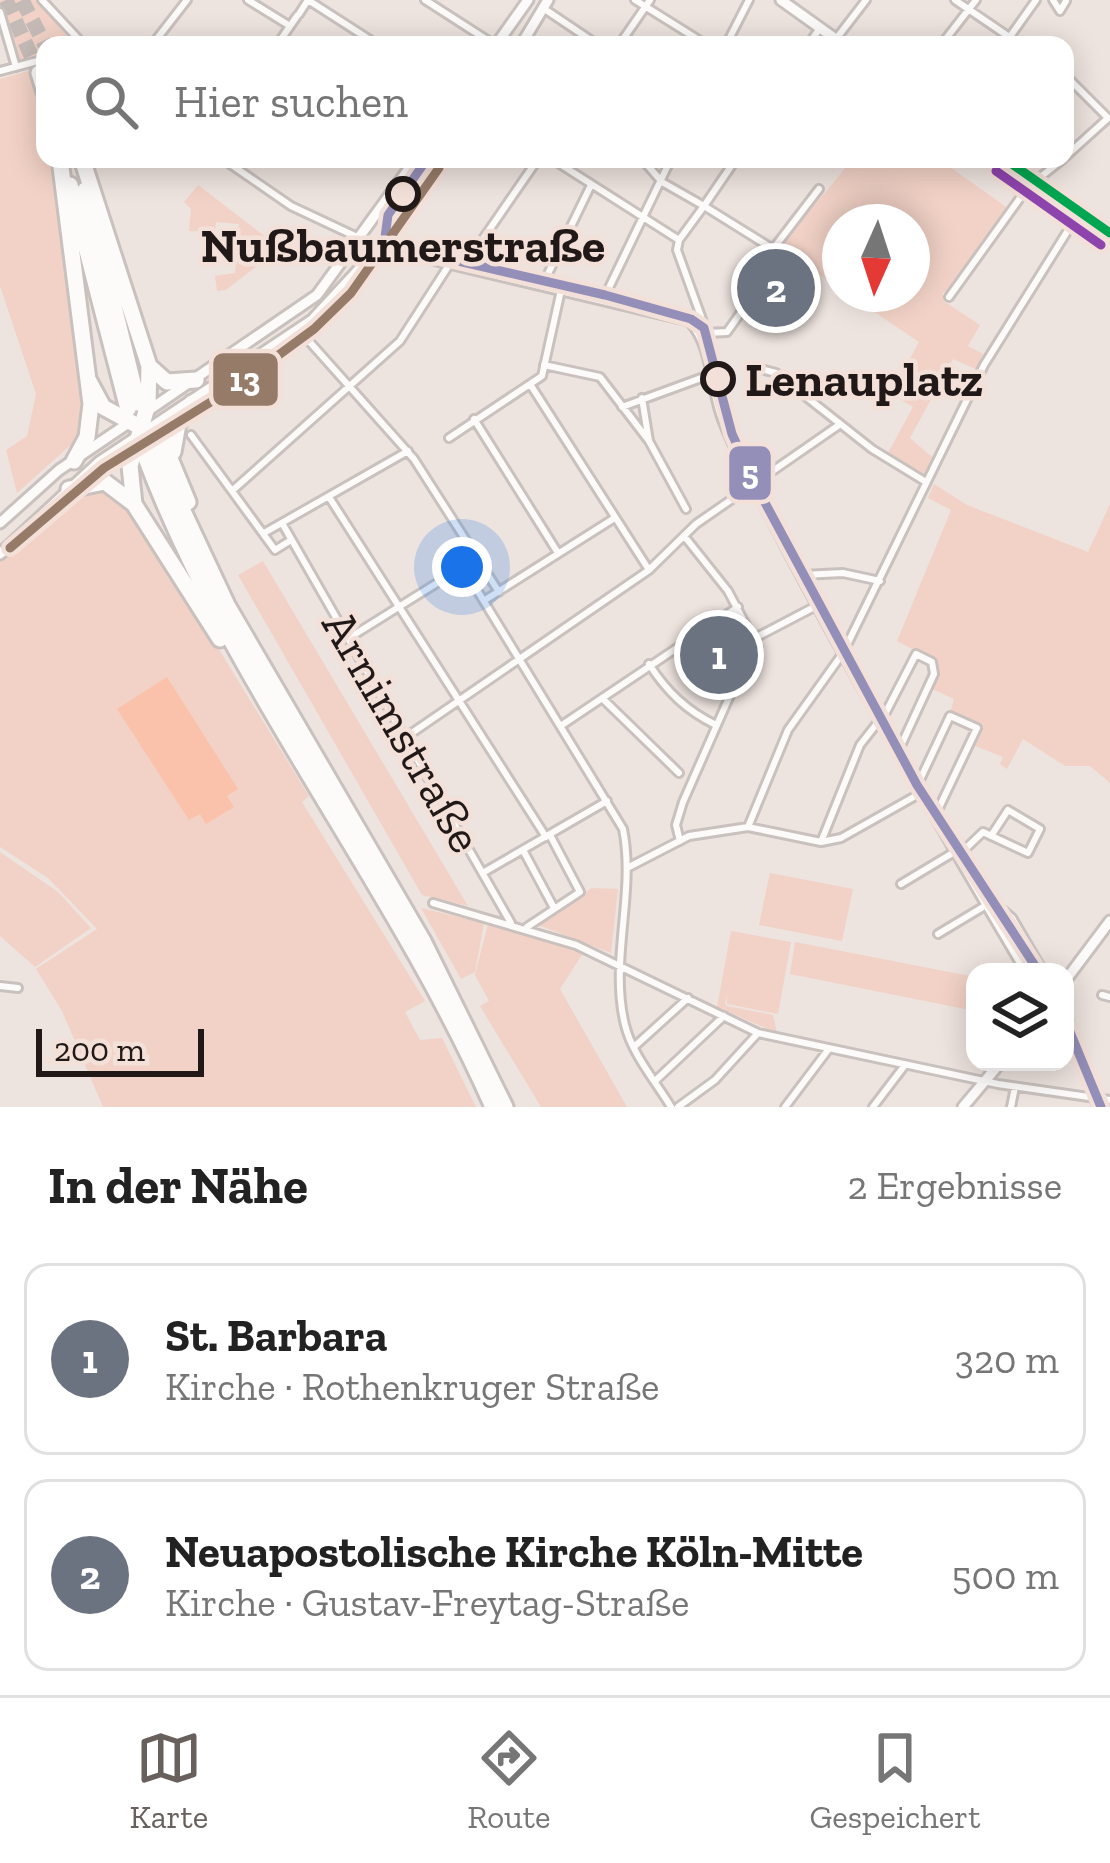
<!DOCTYPE html>
<html lang="de">
<head>
<meta charset="utf-8">
<style>
  :root { --surface:#fff; --page:#f6f6f6; --text:#222; --muted:#767676; --line:#e0e0e0; --accent:#68605d }
  body { margin:0; font-family:"Zilla Slab",serif; background:var(--page); color:var(--text) }
  .controls { position:absolute; right:36px; bottom:36px; display:grid; overflow:hidden; border-radius:24px; box-shadow:0 6px 30px #0003 }
  .controls button { width:108px; height:108px; display:grid; place-items:center; padding:0; border:0; border-bottom:3px solid var(--line); background:var(--surface); color:var(--text); font:60px sans-serif }
  .compass { position:absolute; left:822px; top:204px; width:108px; height:108px; border-radius:50%; background:var(--surface); box-shadow:0 6px 30px #0003; rotate:183deg }
  .scale { position:absolute; left:36px; bottom:30px; width:168px; box-sizing:border-box; padding-left:12px; border:6px solid #201917; border-top:0; font-size:33px; line-height:42px; white-space:nowrap; color:#201917; -webkit-text-stroke:9px #f3e0d9; paint-order:stroke }
  .you { position:absolute; left:462px; top:567px; width:42px; height:42px; margin:-30px; border:9px solid #fff; border-radius:50%; background:#1a73e8; box-shadow:0 0 0 18px #1a73e833 }
  .badge { display:grid; place-items:center; width:78px; height:78px; border-radius:50%; background:var(--accent); color:#fff; font-size:39px; font-weight:700 }
  .pin { position:absolute; translate:-50% -50%; border:6px solid #fff; box-shadow:0 3px 12px #0006 }
  .list { margin:0; padding:0; list-style:none }
  h2 { display:flex; justify-content:space-between; align-items:center; height:156px; margin:0; padding:0 48px; font-size:51px }
  h2 small { font-size:39px; font-weight:400; color:var(--muted) }
  .list li { display:grid; grid-template-columns:78px 1fr auto; gap:36px; align-items:center; box-sizing:border-box; height:192px; margin:0 24px 24px; padding:0 24px; border:3px solid var(--line); border-radius:24px }
  .list b { display:block; font-size:45px; white-space:nowrap }
  .list p { margin:0; font-size:39px; white-space:nowrap; color:var(--muted) }
  .list em { font-size:39px; font-style:normal; color:var(--muted) }
  .icon { flex:none; width:66px; height:66px; fill:none; stroke:currentColor; stroke-width:2; stroke-linecap:round; stroke-linejoin:round }
  .map { position:relative; flex:none; width:1110px; height:1107px; overflow:hidden }
  .search { position:absolute; background:var(--surface); box-shadow:0 6px 30px #0003; left:36px; right:36px; top:36px; height:132px; display:flex; align-items:center; gap:30px; box-sizing:border-box; padding:0 42px; border-radius:24px; color:var(--muted); font-size:45px }
  .sheet { height:588px; background:var(--surface) }
  nav { display:flex; justify-content:space-around; align-items:center; box-sizing:border-box; height:168px; border-top:3px solid var(--line); background:var(--surface); font-size:33px; color:var(--muted) }
  nav a { display:grid; justify-items:center; gap:6px }
  nav .on { color:var(--accent) }
  .map>svg:first-child { display:block }
  .green { fill:#f2d2c6 }
  .water { fill:#fac2aa }
  .lines { fill:none; stroke-linecap:round; stroke-linejoin:round }
  .highway-tunnel { stroke:#c4bbb7; stroke-width:15; stroke-dasharray:15 8; stroke-linecap:butt }
  .street-casing { stroke:#c9c1bd; stroke-width:12 }
  .secondary-casing { stroke:#c9c1bd; stroke-width:15 }
  .highway-casing { stroke:#c9c1bd; stroke-width:21 }
  .street { stroke:#fcfbfa; stroke-width:6 }
  .secondary { stroke:#fcfbfa; stroke-width:9 }
  .highway { stroke:#fcfbfa; stroke-width:15 }
  .bus-1-casing { stroke:#f3e0d9; stroke-width:18 }
  .bus-2-casing { stroke:#f3e0d9; stroke-width:18 }
  .bus-1 { stroke:#00a651; stroke-width:9 }
  .bus-2 { stroke:#8e44ad; stroke-width:9 }
  .tram-1-casing { stroke:#f3e0d9; stroke-width:18 }
  .tram-2-casing { stroke:#f3e0d9; stroke-width:18 }
  .tram-1 { stroke:#948fb8; stroke-width:9 }
  .tram-2 { stroke:#967b68; stroke-width:9 }
  .stop-dot { fill:#f3e0d9; stroke:#201917; stroke-width:6 }
  .labels { text-anchor:middle; stroke-width:9; stroke-linejoin:round; paint-order:stroke }
  .stop-label { font-size:48px; font-weight:bold; fill:#201917; stroke:#f3e0d9 }
  .street-label { font-size:48px; fill:#201917; stroke:#f3e0d9 }
  .line-badge { stroke:#f3e0d9; stroke-width:4.5 }
  .badge-label { font-size:33px; text-anchor:middle; font-weight:bold; fill:#fff }
</style>
</head>
<body>
<div class="map">
<svg width="1110" height="1107" viewBox="0 0 1110 1107">
  <rect width="100%" height="100%" fill="#ede3df"/>
  <path class="green" d="M0,0H37L74,45H45V53L20,61Z
    M28,71L45,121V159H53L84,365L85,432L17,493L6,450L27,436L36,394L0,286V79Z
    M867,159H939L1009,209L956,287L942,293L945,302L980,325L968,346L983,354L976,369L953,359L910,438L933,458L924,474L888,453L913,407L900,399L907,364L919,342L848,294H912V222H840V288L809,268L799,280L783,268L792,255L782,247C805,212 826,195 849,162L859,169Z
    M198,185L280,248L226,290L217,291L215,276L235,273L239,224L216,222L215,232L189,231L191,209L184,202Z
    M100,484L129,506L171,575L168,580L175,578L309,796L302,802L425,1001L405,1012L420,1040L442,1038L476,1107H103L62,1011L36,969L97,929L48,878L0,847V562L73,496Z
    M934,484L967,505L1088,552L1110,504V783L1090,766H1065L1023,739L1007,769L1000,764L1003,757L973,745L980,726L950,713L954,699L930,688L937,662L897,641L951,510L928,498Z
    M263,561L468,906L422,895L238,575Z
    M0,852L58,892L91,928L35,967L0,936Z
    M770,873L853,889L842,941L759,925Z
    M592,888L618,889L611,953L536,924Z
    M421,908L484,923L475,972L461,979Z
    M488,924L583,953L560,989L627,1107H541L480,1006L489,1001L475,975Z
    M731,931L791,942L778,1014L727,1004V996L725,1004L727,1006L773,1015L777,1033L717,1007Z
    M795,942L975,977V1011L790,974Z"/>
  <path class="water" d="M167,677L238,789L227,796L234,807L206,824L200,814L189,820L117,709Z"/>
  <g class="lines">
    <path class="highway-tunnel" d="M6,0L39,73
      M22,0L45,45"/>
    <defs>
      <path id="street" d="M42,0L84,45
        M248,0L290,26
        M425,0L495,45
        M635,0L707,45
        M955,0L1021,45
        M1053,0L1060,11L1066,1
        M543,8L598,45
        M0,12L16,67
        M299,14L308,0L378,45
        M836,39L866,0
        M152,45L187,0
        M277,45L297,16
        M619,45L650,0
        M726,45L749,0
        M808,45L820,28
        M941,45L976,0
        M1004,45L1036,0
        M0,71L45,59
        M1065,75L1108,118
        M1065,157L1107,119
        M223,159L291,206L357,237
        M552,159L679,240
        M642,159L662,182L704,206L679,240
        M736,159L704,206L773,249
        M679,240L677,250L707,333L727,332L773,267L778,257L773,249
        M773,249L819,189
        M465,265L538,159
        M544,282L591,185
        M605,296L671,159
        M949,297L1028,187L1063,159
        M300,331L414,459L499,592
        M544,365L600,377L649,441
        M761,369L776,373L872,449L926,482
        M530,384L649,570
        M642,398L649,441L686,509
        M622,407L712,374
        M474,419L558,553
        M191,435L275,550L291,540
        M449,438L542,376L561,290
        M233,490L400,341L449,265
        M329,497L546,837
        M282,523L511,923
        M264,533L408,451
        M463,567L623,829C636,893 609,960 625,1025C632,1054 656,1082 671,1107
        M802,575L843,573L880,581
        M485,600L613,519
        M349,638L477,558
        M753,639L818,605
        M649,664C667,692 687,711 716,725
        M602,698L679,773
        M562,725L738,607
        M406,737L649,570L696,524L839,425
        M918,784L950,716L977,728L936,814
        M748,827L788,730L843,653L984,365L1080,211
        M680,841L676,825L683,802L746,659L758,648L728,591L685,537
        M821,842L860,745L886,712L916,654L932,662L934,674L898,752
        M523,850L554,908
        M959,855L983,832L1028,853L1040,829L1008,810L991,836
        M627,868L689,836L748,827L821,842L841,838L919,794
        M486,871L607,801
        M901,884L956,851
        M433,903L576,945L758,1033L998,1084L1110,1100
        M527,927L580,892L550,835
        M938,934L988,904
        M0,986L18,988
        M1102,995L1110,997
        M635,1046L688,998
        M655,1081L724,1016
        M678,1107L715,1080L758,1033
        M785,1107L828,1050
        M873,1107L905,1065
        M1011,1107L1015,1087"/>
      <path id="secondary" d="M781,0L844,45
        M496,45L528,0
        M521,45L548,0
        M1005,159L1110,233
        M376,252L399,251L693,321
        M690,320C713,346 711,383 722,415C729,435 739,455 749,474C835,644 930,809 1027,972
        M149,410L317,295L416,159
        M0,523L59,470L130,422
        M0,554L99,462L312,320L373,254L441,159
        M991,902L1011,919L1042,972
        M1065,981L1110,921
        M1065,1015L1099,1107
        M963,1107L1001,1062"/>
      <path id="highway" d="M39,73L45,92
        M60,159L91,404L87,437L74,461
        M82,159L149,366L148,404L130,466L134,504L220,639
        M70,185L128,409
        M85,190L138,403
        M149,366L167,382L196,380
        M89,381L103,407L162,439L188,502
        M153,447L227,605L423,941L505,1107
        M173,452L178,424L192,403
        M144,453C231,686 393,880 493,1107
        M69,489L105,482L134,504"/>
    </defs>
    <use href="#street" class="street-casing"/>
    <use href="#secondary" class="secondary-casing"/>
    <use href="#highway" class="highway-casing"/>
    <use href="#street" class="street"/>
    <use href="#secondary" class="secondary"/>
    <use href="#highway" class="highway"/>
    <defs>
      <path id="bus-1" d="M1005,159L1110,233"/>
      <path id="bus-2" d="M996,171L1101,245"/>
    </defs>
    <use href="#bus-1" class="bus-1-casing"/>
    <use href="#bus-2" class="bus-2-casing"/>
    <use href="#bus-1" class="bus-1"/>
    <use href="#bus-2" class="bus-2"/>
    <defs>
      <path id="tram-1" d="M427,159L388,215L385,237L393,246L605,295L691,319L704,328L732,434L756,486L917,785L1039,972
        M1065,1020L1101,1107"/>
      <path id="tram-2" d="M10,548L104,468L235,387L314,329L351,293L439,168"/>
    </defs>
    <use href="#tram-1" class="tram-1-casing"/>
    <use href="#tram-2" class="tram-2-casing"/>
    <use href="#tram-1" class="tram-1"/>
    <use href="#tram-2" class="tram-2"/>
  </g>
  <g class="stop-dot">
    <circle cx="403" cy="194" r="15"/>
    <circle cx="718" cy="379" r="15"/>
  </g>
  <g class="labels">
    <g class="stop-label">
      <text x="403" y="262">Nußbaumerstraße</text>
      <text x="745" y="396" text-anchor="start">Lenauplatz</text>
    </g>
    <g class="street-label">
      <text transform="translate(403 731) rotate(60)" y="17">Arnimstraße</text>
    </g>
  </g>
  <g class="line-badge">
    <rect x="211" y="351" width="69" height="57" rx="12" fill="#967b68"/>
    <rect x="727" y="444" width="46" height="58" rx="12" fill="#948fb8"/>
  </g>
  <g class="badge-label">
    <text x="245" y="391">13</text>
    <text x="750" y="484">5</text>
  </g>
</svg>
<div class="controls">
<button><svg class="icon" aria-label="layers" viewBox="0 0 24 24"><path d="M12 4l9 5-9 5-9-5zM3 14l9 5 9-5"/></svg></button>
</div>
<svg class="compass" viewBox="-18 -18 36 36"><path d="M0-13l5 13h-10z" fill="#e53935"/><path d="M0 13l5-13h-10z" fill="#767676"/></svg>
<div class="scale">200 m</div>
<div class="you"></div>
<div class="pin badge" style="left:719px;top:655px;background:#6b7280">1</div>
<div class="pin badge" style="left:776px;top:288px;background:#6b7280">2</div>
<div class="search"><svg class="icon" aria-label="search" viewBox="0 0 24 24"><circle cx="10" cy="10" r="6"/><path d="M15 15l6 6"/></svg>Hier suchen</div>
</div>
<section class="sheet">
<h2>In der Nähe<small>2 Ergebnisse</small></h2>
<ul class="list">
<li><span class="badge" style="background:#6b7280">1</span><div><b>St. Barbara</b><p>Kirche · Rothenkruger Straße</p></div><em>320 m</em></li>
<li><span class="badge" style="background:#6b7280">2</span><div><b>Neuapostolische Kirche Köln-Mitte</b><p>Kirche · Gustav-Freytag-Straße</p></div><em>500 m</em></li>
</ul>
</section>
<nav>
<a class="on"><svg class="icon" aria-label="map" viewBox="0 0 24 24"><path d="M3 6l6-2 6 2 6-2v14l-6 2-6-2-6 2zM9 4v14M15 6v14"/></svg>Karte</a>
<a><svg class="icon" aria-label="directions" viewBox="0 0 24 24"><path d="M12 3l9 9-9 9-9-9zM9 14v-3h6M13 9l2 2-2 2"/></svg>Route</a>
<a><svg class="icon" aria-label="saved" viewBox="0 0 24 24"><path d="M7 4h10v16l-5-4-5 4z"/></svg>Gespeichert</a>
</nav>
</body>
</html>
